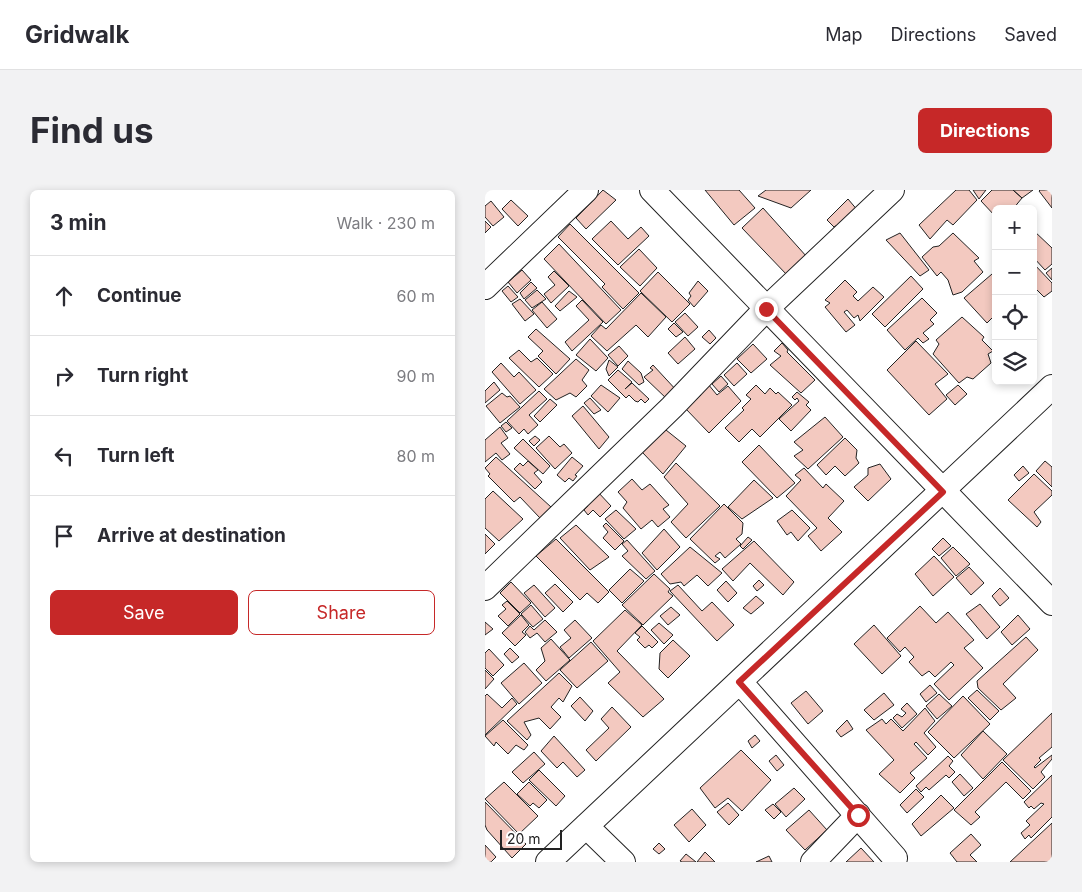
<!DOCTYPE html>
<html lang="en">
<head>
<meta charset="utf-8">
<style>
  :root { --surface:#fff; --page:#f2f2f3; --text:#2b2b33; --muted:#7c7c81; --line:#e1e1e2; --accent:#c62828 }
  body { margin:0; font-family:Inter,sans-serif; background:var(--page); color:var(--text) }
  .controls { position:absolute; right:15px; top:15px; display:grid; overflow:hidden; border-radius:8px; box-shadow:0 2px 8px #0003 }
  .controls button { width:45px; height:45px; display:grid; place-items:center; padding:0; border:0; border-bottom:1px solid var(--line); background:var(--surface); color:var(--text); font:25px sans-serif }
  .scale { position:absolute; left:15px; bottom:12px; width:62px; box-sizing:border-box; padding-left:5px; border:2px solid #222; border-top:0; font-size:14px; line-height:18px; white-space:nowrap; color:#222; -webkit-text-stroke:4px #fff; paint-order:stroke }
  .stop { position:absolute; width:15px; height:15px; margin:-11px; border:4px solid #c62828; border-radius:50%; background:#fff }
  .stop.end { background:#c62828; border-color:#fff; box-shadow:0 1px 5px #0008 }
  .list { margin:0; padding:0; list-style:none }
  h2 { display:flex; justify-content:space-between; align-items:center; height:65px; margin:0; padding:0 20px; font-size:21px }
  h2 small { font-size:16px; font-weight:400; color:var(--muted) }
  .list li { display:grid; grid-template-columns:32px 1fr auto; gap:15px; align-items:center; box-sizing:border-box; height:80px; padding:0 20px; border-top:1px solid var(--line) }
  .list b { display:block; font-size:19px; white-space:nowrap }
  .list em { font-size:16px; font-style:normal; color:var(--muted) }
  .actions { display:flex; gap:10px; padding:15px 20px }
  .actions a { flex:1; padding:11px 0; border:1px solid var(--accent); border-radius:8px; text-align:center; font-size:18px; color:var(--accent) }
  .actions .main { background:var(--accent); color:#fff }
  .icon { flex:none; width:28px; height:28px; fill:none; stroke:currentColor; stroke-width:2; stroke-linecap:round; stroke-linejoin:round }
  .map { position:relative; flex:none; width:567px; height:672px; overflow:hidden; border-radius:8px }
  header { display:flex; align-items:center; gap:30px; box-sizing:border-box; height:70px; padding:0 25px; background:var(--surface); border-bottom:1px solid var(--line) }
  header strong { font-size:24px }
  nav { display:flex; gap:28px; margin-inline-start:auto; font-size:18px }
  .intro { display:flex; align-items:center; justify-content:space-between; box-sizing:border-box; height:120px; padding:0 30px }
  h1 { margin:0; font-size:35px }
  .button { padding:12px 22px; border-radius:8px; background:var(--accent); color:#fff; font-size:18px; font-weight:700 }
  main { display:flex; gap:30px; padding:0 30px }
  aside { flex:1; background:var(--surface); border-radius:8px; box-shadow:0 2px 8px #0003 }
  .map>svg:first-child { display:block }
  .building { fill:#f3c9c0; stroke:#222 }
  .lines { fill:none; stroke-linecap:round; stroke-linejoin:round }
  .minor-casing { stroke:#222; stroke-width:26 }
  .minor { stroke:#fff; stroke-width:24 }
  .route { stroke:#c62828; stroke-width:6 }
</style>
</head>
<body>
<header>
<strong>Gridwalk</strong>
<nav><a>Map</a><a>Directions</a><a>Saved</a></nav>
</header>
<div class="intro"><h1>Find us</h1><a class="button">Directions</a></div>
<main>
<aside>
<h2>3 min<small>Walk · 230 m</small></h2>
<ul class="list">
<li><svg class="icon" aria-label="ahead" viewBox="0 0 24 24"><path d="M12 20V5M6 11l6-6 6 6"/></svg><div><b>Continue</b></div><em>60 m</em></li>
<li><svg class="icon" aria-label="right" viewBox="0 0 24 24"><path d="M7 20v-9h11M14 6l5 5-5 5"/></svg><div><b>Turn right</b></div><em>90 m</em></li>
<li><svg class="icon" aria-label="left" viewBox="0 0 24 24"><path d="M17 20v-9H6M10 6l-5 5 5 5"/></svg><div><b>Turn left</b></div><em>80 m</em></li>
<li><svg class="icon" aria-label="arrive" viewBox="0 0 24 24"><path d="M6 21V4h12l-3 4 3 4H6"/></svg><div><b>Arrive at destination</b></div></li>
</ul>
<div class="actions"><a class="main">Save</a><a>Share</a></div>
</aside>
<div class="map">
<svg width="567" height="672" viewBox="0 0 567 672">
  <rect width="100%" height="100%" fill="#fff"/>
  <path class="building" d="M118,0L131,10L101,39L91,28Z
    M220,0H254L270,18L249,35Z
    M281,0H326L306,18L273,6Z
    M471,0H484L492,10L468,35L462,30L445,49L434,35Z
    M488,0H501L494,9Z
    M507,0H528L537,8L528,19H511V27L496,11Z
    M528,0H548L537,8Z
    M555,0H567V18L554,1Z
    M363,9L374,22L349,37L342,30Z
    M26,10L43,26L33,36L17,19Z
    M6,11L19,27L8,36L0,27V16Z
    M278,18L322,67L303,86L257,38Z
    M0,31L6,37L0,43Z
    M126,31L143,49L156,37L164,46L133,75L107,49Z
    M85,34L154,103L138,119L117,97L120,94L73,47Z
    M548,40L567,58V74L560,80L548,67Z
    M415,43L444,80L435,86L401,50Z
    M468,43L494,68L489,71L498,82L477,102L468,105L463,90L456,82L452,86L437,67L448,57L454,56Z
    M74,54L136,120L121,134L59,69Z
    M154,59L172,78L155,96L135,77Z
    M548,73L567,93V101L559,107L548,96Z
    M567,78V90L561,83Z
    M37,80L46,90L32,103L23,92Z
    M69,81L84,96L66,113L59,104L70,95L63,87Z
    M173,82L205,114L187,132L155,101Z
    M507,84L511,89V130L508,127L502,133L479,108Z
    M426,86L438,99L400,137L387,124Z
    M360,90L372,102L368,106L373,111L388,97L399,107L375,131L373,125L369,128L362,120L359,122L370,135L361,142L340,117L345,113L340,110Z
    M213,91L223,101L209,117L203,110L206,106L204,103Z
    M46,92L52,98L39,109L35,103Z
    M23,96L33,107L26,112L17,101Z
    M52,100L61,109L47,118L40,110Z
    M84,101L92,107L75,121L70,116Z
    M156,103L181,127L163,147L151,135L122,161L106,146L116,135L121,139Z
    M437,108L452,123L445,130L449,134L438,143L444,149L438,153L433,148L420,160L402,140Z
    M35,109L49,124L40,131L27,114Z
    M97,110L118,132L87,161L80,152L104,130L91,116Z
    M57,112L72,129L62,138L47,120Z
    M200,123L213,137L203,146L190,132Z
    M477,127L499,147L497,150L508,161L503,164L506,173L488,189L482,187L474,193L448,164L454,154L451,150Z
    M189,133L198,142L191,147L183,139Z
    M51,139L85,169L71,184L53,166L58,161L43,147Z
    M224,140L231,148L225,154L217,147Z
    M200,147L210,159L193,174L183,163Z
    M105,149L123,168L111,181L91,165Z
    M431,151L463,184L450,194L462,209L444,225L402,180Z
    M297,153L303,160L302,162L330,190L316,203L285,175L296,166L289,161Z
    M268,154L282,169L266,183L252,169Z
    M134,156L143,166L133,176L123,165Z
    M34,160L46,172L52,168L68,184L54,197L24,168Z
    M91,169L104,180L97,190L102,196L91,207L85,203L71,210L59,199Z
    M124,170L133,177L124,186L121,179Z
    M143,171L156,183L159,192L154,195L137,179Z
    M16,173L29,187L34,182L51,200L35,214L7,182Z
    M252,173L262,184L249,196L239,185Z
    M168,175L193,202L183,210L159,187L168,180L165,178Z
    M133,180L147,192L140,199L147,193L164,209L160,213L156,209L153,212L150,211L144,205L141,208L123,190Z
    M236,186L243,194L234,202L227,194Z
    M9,192L15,200L0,213V201Z
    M223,194L232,205L243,196L256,211L224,243L200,218L216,205L214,202Z
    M116,195L135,208L123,222L106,206Z
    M271,195L280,204L285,198L291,204L293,202L307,215L275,247L267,239L254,252L240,238L259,220L257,218L266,209L261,205Z
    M473,195L482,204L470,215L461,205Z
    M54,201L62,209L44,225L53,235L43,244L39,239L34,244L22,231Z
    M312,202L324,212L321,215L326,220L306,241L294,229L314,211L312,208L310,210L307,207Z
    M17,203L22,207L25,206L35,217L15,233L1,216Z
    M105,208L116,220L109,224L99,213Z
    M65,209L72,215L55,232L49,226Z
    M98,216L124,247L114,259L87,226Z
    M340,227L358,247L323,279L309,266L318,260L309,252Z
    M21,232L27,238L21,242L16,236Z
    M15,237L23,248L16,253L25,264L17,270L11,263L0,272V250Z
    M173,238L178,243L181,240L201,256L178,284L157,262Z
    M50,246L55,250L49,256L44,251Z
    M64,246L75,257L79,254L87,263L70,279L51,258Z
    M360,248L372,260L371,268L374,273L360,286L350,276L341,285L332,275Z
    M38,249L65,276L58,284L29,258Z
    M274,255L310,293L292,308L257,272Z
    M11,267L66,317L55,328L35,307L29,312L3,286L5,284L0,278Z
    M87,267L98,276L90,285L92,286L88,291L84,288L80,292L72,285Z
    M43,271L53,280L49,283L57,292L50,299L29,279L35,273L38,276Z
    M560,271L567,277V297L551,281Z
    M191,273L235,316L201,348L186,332L203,314L179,287Z
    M395,274L406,289L383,311L369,297L383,285V278Z
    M538,276L544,283L534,291L529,285Z
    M319,278L338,298L341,294L359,311L343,328L357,342L336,361L323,346L332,338L301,306L316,290L310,285Z
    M549,284L567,301V305L549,322L556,332L552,337L523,310Z
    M147,289L157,300L165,294L184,315L178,319L185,327L173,337L167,330L156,339L138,318L142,312L133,302Z
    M269,290L288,308L257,329L243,317Z
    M8,301L38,329L14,351L0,338V309Z
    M112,301L126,316L115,327L108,320L103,325L99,320L103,316L100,312Z
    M239,314L258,333L257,344L251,349L256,354L240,368L235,362L230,366L235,369L230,373L205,349Z
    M131,320L151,339L139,349L120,329Z
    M307,320L325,338L313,351L306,342L302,345L292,331Z
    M121,333L139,351L130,360L118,348L123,342L118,336Z
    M91,335L124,367L105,380L75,348Z
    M179,339L195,357L172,380L157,363Z
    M0,344L10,354L0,364Z
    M263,347L267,350L258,359L255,356Z
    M458,348L466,356L454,366L447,359Z
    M71,349L124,402L113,413L102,403L95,410L51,366Z
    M142,350L170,381L161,389L137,366L143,361L137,354Z
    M269,351L309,392L298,405L265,373L248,391L237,379Z
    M205,357L237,383L223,396L212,385L199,396L196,392L185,394L176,384Z
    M468,357L485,374L471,386L456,368Z
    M449,366L469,387L448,406L430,384Z
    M484,377L499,393L486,405L471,388Z
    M145,379L159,391L137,413L124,400Z
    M169,384L185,399L183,402L188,406L158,435L137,415Z
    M274,390L279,395L272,401L268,396Z
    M241,391L252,403L243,412L232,400Z
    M26,392L46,413L35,423L15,403Z
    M70,394L88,412L78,422L60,403Z
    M49,395L70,418L60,427L39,403Z
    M193,395L217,421L227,412L249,435L232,451L185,401Z
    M515,398L524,408L515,416L507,406Z
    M271,406L279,413L266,424L258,418Z
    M22,411L35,424L23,436L13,426L21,419L17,415Z
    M495,414L515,437L502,449L481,424Z
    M46,415L58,429L48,437L36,424Z
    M435,416L451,433L463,422L489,450L479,458L498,478L464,510L449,494L469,475L466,472L450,487L444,481L437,486L424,472L429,467L420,457L415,462L402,448Z
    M186,417L195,425L183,435L175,426Z
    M140,420L157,435L132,461L179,509L158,527L123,493L135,482L108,451Z
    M36,425L44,435L37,442L41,445L30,456L17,443Z
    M533,425L545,439L527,455L516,442Z
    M60,430L72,442L60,452L52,443L45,448L40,442L45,436L49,440Z
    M90,430L107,448L84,468L75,457L86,448L79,440Z
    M0,432L8,439L0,445Z
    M174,433L188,445L179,454L166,440Z
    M389,435L416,466L397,484L369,454Z
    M157,436L173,452L167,458L164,455L160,458L152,450L155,447L150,443Z
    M541,447L553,460L518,494L531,508L516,520L493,498L492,491Z
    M66,449L85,470L61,491L51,480L60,471L56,458Z
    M188,450L205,466L183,488L174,479L175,463Z
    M106,452L123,471L92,498L75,480Z
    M25,458L34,467L27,473L19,464Z
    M4,459L19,475L8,486L0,478V463Z
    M39,473L57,493L34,514L16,493Z
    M0,480L9,489L0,499Z
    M74,483L87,496L78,512L74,508L66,517L76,527L65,539L54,528L39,532L46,545L42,550L22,531Z
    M445,495L452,503L441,512L435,504Z
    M492,500L514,521L505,530L483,508Z
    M321,501L338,521L323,534L306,513Z
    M399,503L409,515L389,530L379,520Z
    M2,504L17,518L27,508L32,514L0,545V506Z
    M454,504L467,516L452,529L441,516Z
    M478,506L505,534L469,568L443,542Z
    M95,507L108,521L100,531L86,516Z
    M422,513L432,524L417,538L408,528L412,524L417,527L421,523L416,519Z
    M127,517L146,537L111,571L101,560L124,538L116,529Z
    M440,518L450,531L439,543L451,557L443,565L431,552L429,554L442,568L425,583L430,588L415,603L394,584L409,570L381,540L397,529L401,534L406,529L418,541Z
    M567,523V557L554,568L556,570L549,577L550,578L567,565V569L556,582L560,587L548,599L518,570Z
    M18,530L43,555L39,560L31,555L23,564L11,552L9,556L0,546Z
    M362,530L368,539L356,547L351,541Z
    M498,541L522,564L498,589L476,565Z
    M270,545L275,551L267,558L263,551Z
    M69,546L100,580L92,587L78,572L72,578L56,561Z
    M256,560L286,590L257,621L243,608L230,618L215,598Z
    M49,562L60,574L38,593L27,582Z
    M291,565L299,575L292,581L284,571Z
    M463,566L468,571L464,576L470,582L464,588L461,585L444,600L441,597L436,602L431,596Z
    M517,572L546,601L538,609L521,592L490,622L495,627L486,635L469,620Z
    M54,580L80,606L71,616L44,590Z
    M475,584L488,598L479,606L467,592Z
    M567,585V627L546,648L544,645L540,649L536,643L545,635L541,631L559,614L556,613L549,619L546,616L544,618L539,612Z
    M19,592L53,626L34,644L0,609Z
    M44,592L62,610L54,618L48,613L45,616L32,604Z
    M309,598L320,609L301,627L290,614Z
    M431,599L439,607L422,623L415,615Z
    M456,605L469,618L436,646L427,634Z
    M0,612L41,654L27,668L2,640L0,635Z
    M243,613L254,625L244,635L232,622Z
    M288,614L296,622L289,629L280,620Z
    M207,619L221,635L204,652L189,635Z
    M324,620L342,640L320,660L301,640Z
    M567,633V672H525Z
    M486,644L496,655L485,665L492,672H472L465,663Z
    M174,653L180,659L174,664L168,659Z
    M0,655L11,667L6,672H0Z
    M376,658L389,672H361Z
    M220,662L230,672H212Z
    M201,664L211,672H197L195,671Z
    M284,666L287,672H271Z"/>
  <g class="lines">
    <defs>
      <path id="minor" d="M167,0L567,413
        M0,97L101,0
        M0,398L187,217L281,119L407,0
        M255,492L410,668
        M101,636L138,672
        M63,672L567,197
        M328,672L373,625"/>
    </defs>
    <use href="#minor" class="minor-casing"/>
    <use href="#minor" class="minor"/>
  </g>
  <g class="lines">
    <path class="route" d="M281,119L458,302L254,492L373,625"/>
  </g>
</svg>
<div class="controls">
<button>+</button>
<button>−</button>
<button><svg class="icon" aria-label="locate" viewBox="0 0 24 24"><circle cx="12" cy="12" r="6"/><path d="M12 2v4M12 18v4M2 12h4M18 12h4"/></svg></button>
<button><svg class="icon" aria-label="layers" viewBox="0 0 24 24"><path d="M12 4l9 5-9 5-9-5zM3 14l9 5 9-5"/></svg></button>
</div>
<div class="scale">20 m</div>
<div class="stop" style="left:373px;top:625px"></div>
<div class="stop end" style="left:281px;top:119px"></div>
</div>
</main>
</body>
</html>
